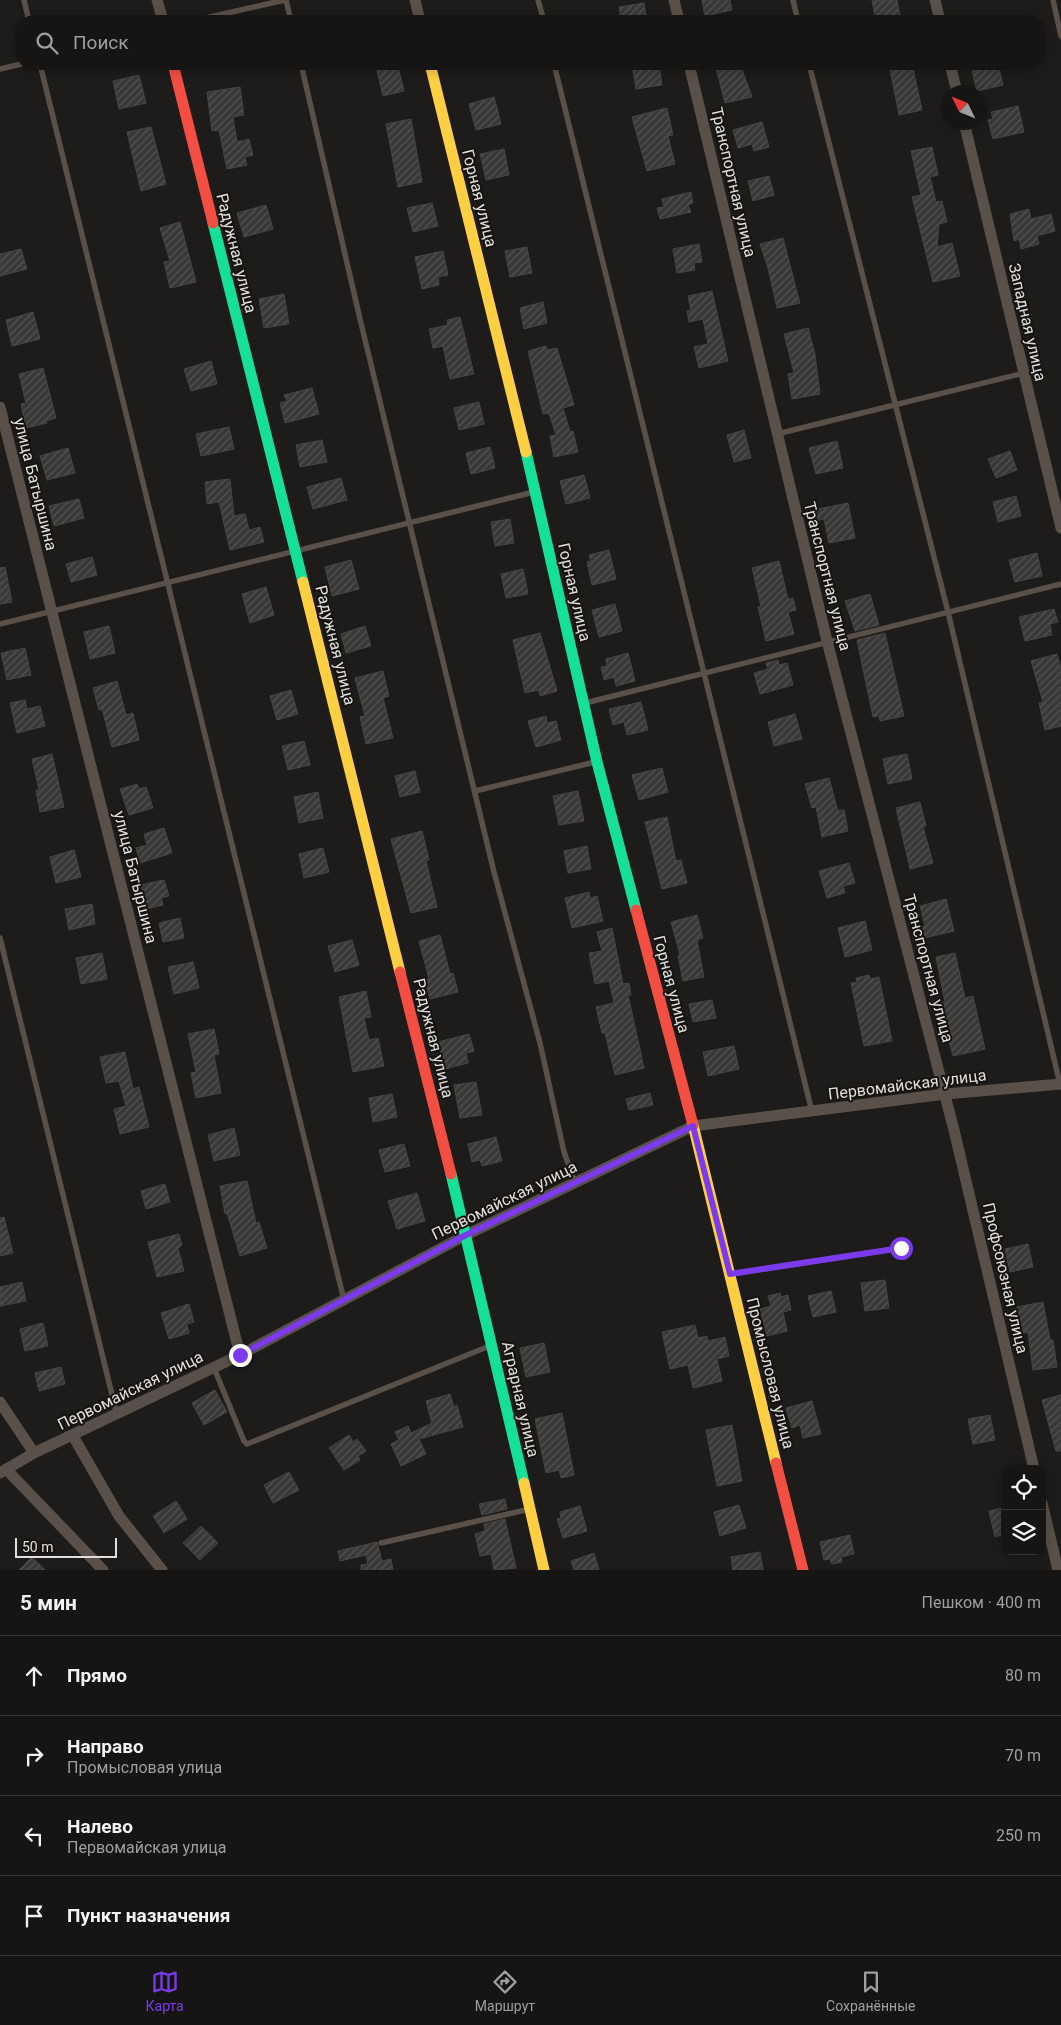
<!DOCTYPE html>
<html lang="ru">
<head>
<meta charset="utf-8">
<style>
  :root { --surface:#161514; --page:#1f1e1d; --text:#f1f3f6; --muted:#9e9fa0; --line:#353434; --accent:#7c3aed }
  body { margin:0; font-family:Roboto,sans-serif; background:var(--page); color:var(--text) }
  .controls { position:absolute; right:15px; bottom:15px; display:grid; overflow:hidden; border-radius:10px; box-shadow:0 2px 12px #0003 }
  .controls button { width:45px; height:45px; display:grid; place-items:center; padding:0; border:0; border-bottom:1px solid var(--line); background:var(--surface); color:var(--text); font:25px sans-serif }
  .compass { position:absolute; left:941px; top:85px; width:45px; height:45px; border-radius:50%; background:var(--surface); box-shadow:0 2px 12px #0003; rotate:313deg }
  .scale { position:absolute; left:15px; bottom:12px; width:102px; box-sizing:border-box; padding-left:5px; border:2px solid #e1e0dd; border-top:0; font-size:14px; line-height:18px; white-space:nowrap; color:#e1e0dd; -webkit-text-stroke:4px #161310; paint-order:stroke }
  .stop { position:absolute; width:15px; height:15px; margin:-11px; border:4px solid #7c3aed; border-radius:50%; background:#fff }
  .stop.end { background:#7c3aed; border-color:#fff; box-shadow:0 1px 5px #0008 }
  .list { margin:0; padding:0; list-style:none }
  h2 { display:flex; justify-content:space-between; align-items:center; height:65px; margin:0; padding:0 20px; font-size:21px }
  h2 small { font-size:16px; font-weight:400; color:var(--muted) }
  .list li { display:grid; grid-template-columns:32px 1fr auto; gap:15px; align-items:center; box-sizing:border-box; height:80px; padding:0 20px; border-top:1px solid var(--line) }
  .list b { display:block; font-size:19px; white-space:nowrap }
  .list p { margin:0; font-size:16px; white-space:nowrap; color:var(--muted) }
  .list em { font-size:16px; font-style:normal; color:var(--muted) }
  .icon { flex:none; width:28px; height:28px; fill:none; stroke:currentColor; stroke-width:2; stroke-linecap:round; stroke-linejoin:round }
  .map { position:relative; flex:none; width:1061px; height:1570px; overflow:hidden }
  .search { position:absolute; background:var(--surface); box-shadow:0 2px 12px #0003; left:15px; right:15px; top:15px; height:55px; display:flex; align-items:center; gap:12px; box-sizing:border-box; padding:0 18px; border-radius:20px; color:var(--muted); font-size:19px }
  .sheet { height:385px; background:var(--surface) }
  nav { display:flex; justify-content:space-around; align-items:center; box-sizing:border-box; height:70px; border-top:1px solid var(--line); background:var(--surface); font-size:14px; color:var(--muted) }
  nav a { display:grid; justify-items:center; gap:2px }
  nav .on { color:var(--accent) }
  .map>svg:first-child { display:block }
  .building { fill:url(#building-hatch); stroke:#464543 }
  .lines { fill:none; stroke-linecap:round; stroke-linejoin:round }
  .lane { stroke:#595149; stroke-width:5.5 }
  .street { stroke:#595149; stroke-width:11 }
  .fast { stroke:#16e098; stroke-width:11 }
  .slow { stroke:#ffcf43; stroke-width:11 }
  .jam { stroke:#f24e42; stroke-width:11 }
  .route { stroke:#7c3aed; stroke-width:6 }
  .labels { text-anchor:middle; stroke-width:4; stroke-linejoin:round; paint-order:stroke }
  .street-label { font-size:16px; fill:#e1e0dd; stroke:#161310 }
</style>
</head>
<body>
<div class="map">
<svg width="1061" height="1570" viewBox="0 0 1061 1570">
  <defs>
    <pattern id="building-hatch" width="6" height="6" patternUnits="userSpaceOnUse" patternTransform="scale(1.25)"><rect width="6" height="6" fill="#393836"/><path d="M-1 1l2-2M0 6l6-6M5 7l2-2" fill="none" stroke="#555453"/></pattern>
  </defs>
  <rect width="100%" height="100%" fill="#1e1c1a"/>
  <path class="building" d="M702,0H730L732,10L705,16Z
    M872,0H897L901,21H876Z
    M644,3L647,21H621L619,7Z
    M632,64H659L662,85L636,89Z
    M715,64H740L752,97L725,103Z
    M889,64H912L922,110L899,115Z
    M998,65L1003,85L977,91L972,71Z
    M398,66L404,91L383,96L377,71Z
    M139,75L146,103L119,109L113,81Z
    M240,87L244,115L233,117L237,142L249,139L253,155L245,157L247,165L227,169L219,130L212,131L207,92Z
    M494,97L501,124L476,130L469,104Z
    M1018,106L1024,132L993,139L988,120L993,119L991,112Z
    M667,108L673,135L668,136L675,164L647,171L632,117Z
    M411,119L422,182L398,187L386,124Z
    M762,122L769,147L754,151L752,144L738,148L733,130Z
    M151,127L166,184L141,191L127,132Z
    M932,147L938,175L930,177L936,202L942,201L947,222L939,224L937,247L952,243L960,276L933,282L912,197L921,195L911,151Z
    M504,149L509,175L486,180L480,154Z
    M769,176L774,195L753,201L748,181Z
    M691,192L693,203L688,205L691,212L660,219L657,208L664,207L662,199Z
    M432,203L438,226L413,232L407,208Z
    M266,205L273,229L244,237L237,213Z
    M1029,209L1031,219L1051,214L1055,231L1037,236L1039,244L1021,249L1019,239L1014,241L1010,214Z
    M180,222L196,282L170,288L164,262L170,261L160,228Z
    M783,238L800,303L777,308L768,268L760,244Z
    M699,244L702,262L694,263L695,270L677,273L673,249Z
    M527,247L532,273L510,277L505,251Z
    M21,249L27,269L0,276V254Z
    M443,251L448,275L438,277L439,285L422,289L415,257Z
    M712,291L728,361L699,368L694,347L708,344L703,319L689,322L687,311L691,310L688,296Z
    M284,294L289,324L264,328L259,299Z
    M543,302L547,323L524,329L520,308Z
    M33,312L40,339L12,346L6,320Z
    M460,317L474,374L450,379L443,346L433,348L429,329L448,325L447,320Z
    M808,328L815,355L820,394L792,399L788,374L794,373L784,334Z
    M546,346L547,350L557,348L574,405L563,408L570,432L573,431L578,452L554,457L550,436L556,435L549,413L543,414L528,351Z
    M211,361L217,384L191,391L184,369Z
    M43,368L56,418L46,421L47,423L26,428L21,404L26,403L19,374Z
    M312,388L319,414L285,423L280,403L287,401L284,395Z
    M479,402L484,424L459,430L454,408Z
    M229,427L234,449L201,456L196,434Z
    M744,430L751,458L734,462L727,435Z
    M322,440L327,462L300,467L296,445Z
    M837,441L843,468L816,474L809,448Z
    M490,447L495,468L471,474L466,453Z
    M68,448L75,473L47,480L40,456Z
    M1010,451L1017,470L996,478L988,459Z
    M584,475L590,498L566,504L560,481Z
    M341,478L347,500L313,509L307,487Z
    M230,479L234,516L245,514L249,530L260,527L264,542L230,550L219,502L207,504L205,482Z
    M1016,496L1021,516L998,522L993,502Z
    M79,499L84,518L54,526L49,506Z
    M848,503L855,538L829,543L824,519L815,521L813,510Z
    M510,519L514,543L495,546L491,522Z
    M609,550L616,579L592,585L587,562L591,561L589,555Z
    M1037,553L1042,576L1015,582L1009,560Z
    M92,557L97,575L71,582L66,564Z
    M351,560L359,589L332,596L325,567Z
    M779,561L788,599L793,598L796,610L788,612L794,634L766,641L758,607L761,606L752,568Z
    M5,567L12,602L0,604V568Z
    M523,569L528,594L506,598L501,574Z
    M266,587L274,615L250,623L242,594Z
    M870,594L879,625L855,631L845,601Z
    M615,604L622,631L599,637L592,610Z
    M1054,609L1058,622L1050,624L1052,635L1025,641L1019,617Z
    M109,626L115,653L90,659L84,632Z
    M365,626L371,646L346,653L341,634Z
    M540,633L557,691L540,696L539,690L525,693L513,640Z
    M885,633L904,716L880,721L879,716L873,717L857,640Z
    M25,648L31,675L7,680L1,653Z
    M628,653L635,681L616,686L614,677L604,680L601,667L607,666L606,659Z
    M1057,654L1061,669V726L1045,730L1039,703L1043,702L1031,661Z
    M778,660L779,665L787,663L793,685L760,694L754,673L768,669L766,663Z
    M383,671L389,696L383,698L393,738L366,744L360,717L365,716L355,678Z
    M117,681L126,715L133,713L139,740L112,747L102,709L99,710L93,688Z
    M291,690L298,714L277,720L270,696Z
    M25,700L27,709L40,706L45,726L17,733L10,703Z
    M641,702L648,730L627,735L624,722L613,725L609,709Z
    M795,714L802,739L774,746L768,722Z
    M546,716L547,723L556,721L561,740L536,747L528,721Z
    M304,741L310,765L288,770L282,746Z
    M52,754L64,807L40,812L36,790H39L32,759Z
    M907,754L912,779L888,784L883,759Z
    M662,768L668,792L639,800L632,775Z
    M415,771L420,792L400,797L395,776Z
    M829,778L838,811L844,810L848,831L822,837L816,807L812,808L805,784Z
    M137,784L139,789L146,787L153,808L129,815L120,789Z
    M578,791L584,821L559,825L553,796Z
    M318,792L323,818L299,823L294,797Z
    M920,802L926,826L923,827L933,863L910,869L896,808Z
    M667,817L676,861L681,860L687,883L662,889L645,822Z
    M164,828L172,853L140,863L136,848L147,845L144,834Z
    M422,831L429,860L426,861L437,907L411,913L391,839Z
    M587,846L591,869L568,873L564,851Z
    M323,848L329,872L304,878L299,854Z
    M74,850L81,877L56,883L50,857Z
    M849,863L855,883L843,886L845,893L827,898L819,871Z
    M164,880L169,896L161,898L163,905L147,909L141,885Z
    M589,892L590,898L597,896L603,921L572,928L565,898Z
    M946,899L954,931L920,939L917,928L925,926L920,906Z
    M92,904L95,924L69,930L65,909Z
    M697,915L703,938L697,940L704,977L683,981L678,956L680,955L671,922Z
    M180,918L184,938L163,942L159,923Z
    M865,921L872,950L845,957L838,928Z
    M612,928L623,984L629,983L631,995H628L644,1068L615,1075L605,1033H602L596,1007L614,1003L609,981L595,984L589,953L602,951L597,932Z
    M440,935L450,974L453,973L458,992L430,999L425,980L429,979L419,941Z
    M352,940L359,965L335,972L328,946Z
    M102,953L107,979L81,984L76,958Z
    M955,953L965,998L973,996L985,1049L953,1056L939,1003L945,1002L936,957Z
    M193,962L199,988L174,994L168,967Z
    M869,975L870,979L879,977L892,1041L864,1046L851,983L857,982L856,978Z
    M366,991L371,1017L364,1018L369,1040L378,1038L384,1066L353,1072L339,997Z
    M712,1000L716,1018L693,1022L689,1004Z
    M214,1029L219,1054L214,1055L221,1093L196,1098L191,1073L196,1072L188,1034Z
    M469,1034L474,1051L466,1053L468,1063L445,1069L438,1042Z
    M734,1046L739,1069L708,1076L703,1052Z
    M125,1052L133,1089L139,1087L149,1127L120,1134L114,1109L126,1106L119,1081L106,1083L100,1057Z
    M476,1082L482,1115L460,1118L454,1085Z
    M650,1093L653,1105L629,1110L626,1099Z
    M392,1094L397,1117L373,1122L369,1098Z
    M234,1128L240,1155L214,1161L208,1135Z
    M496,1137L502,1161L482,1166L480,1160L472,1162L468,1144Z
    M404,1144L410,1166L385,1172L379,1150Z
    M247,1181L256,1223L259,1222L267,1248L240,1256L227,1213L225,1214L220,1186Z
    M165,1184L170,1202L146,1209L141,1191Z
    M417,1193L425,1221L397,1229L388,1201Z
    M4,1217L13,1253L0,1256V1218Z
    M179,1234L182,1245L178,1248L184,1271L157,1277L148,1242Z
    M1028,1244L1033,1267L1010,1272L1005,1249Z
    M885,1280L889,1308L865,1311L861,1283Z
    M22,1282L26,1301L0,1306V1287Z
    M831,1291L836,1312L813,1317L808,1296Z
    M780,1293L781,1297L788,1295L791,1310L783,1312L787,1331L767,1336L760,1309L771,1306L768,1296Z
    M1043,1302L1050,1340H1053L1057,1367L1033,1370L1028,1332L1023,1333L1017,1307Z
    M189,1304L194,1322L187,1324L189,1333L169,1339L161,1313Z
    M43,1323L48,1346L25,1351L20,1329Z
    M695,1325L698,1338L707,1336L708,1341L725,1337L729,1356L717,1359L722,1381L693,1388L688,1365L670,1369L662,1332Z
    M544,1343L550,1372L526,1377L520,1348Z
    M61,1367L65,1384L39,1391L35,1373Z
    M215,1390L227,1412L204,1425L192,1403Z
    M450,1394L454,1407L457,1405L463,1427L419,1439L426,1454L401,1466L391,1444L399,1440L395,1432L408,1426L411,1433L432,1423L426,1401Z
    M1061,1395V1451H1056L1042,1400Z
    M812,1401L821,1434L803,1438L800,1425L792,1428L786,1408Z
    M562,1413L574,1475L561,1478L559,1470L546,1473L535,1419Z
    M990,1415L995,1440L973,1444L968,1419Z
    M732,1425L742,1481L717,1486L706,1430Z
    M349,1435L353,1442L357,1439L366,1451L358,1456L360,1460L344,1470L329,1448Z
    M289,1472L299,1490L273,1503L264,1485Z
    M505,1499L507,1509L482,1515L479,1504Z
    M176,1501L187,1519L164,1533L153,1516Z
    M739,1505L746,1528L720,1536L714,1512Z
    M580,1506L587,1531L563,1538L557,1519L561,1518L560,1512Z
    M1005,1507V1534L995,1537L989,1511Z
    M505,1519L516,1568L494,1570L491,1554L480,1556L475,1534L485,1531L484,1524Z
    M201,1526L218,1543L200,1560L183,1543Z
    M850,1535L854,1554L841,1557L842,1562L832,1564L830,1559L824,1560L820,1542Z
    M377,1542L382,1561L391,1559L393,1570H361V1565L368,1564L366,1555L340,1561L338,1551Z
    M760,1552L763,1570H733L731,1557Z
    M594,1553L599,1570H574L571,1561Z
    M32,1557L45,1570H19Z"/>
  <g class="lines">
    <path class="lane" d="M24,0L29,21
      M286,0L291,21
      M538,0L544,21
      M793,0L798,21
      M1053,0L1061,36
      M192,21L285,0
      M40,64L344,1300
      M301,64L360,319L494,872L540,1043L564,1152L575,1183
      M554,64L812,1112
      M809,64L948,612L1060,1084
      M0,69L21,64
      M777,434L1024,373
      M0,624L534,492
      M585,703L1061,584
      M475,791L595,762
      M0,938L117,1415
      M732,1274L901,1248
      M214,1368L244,1441L247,1444L492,1345
      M381,1543L530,1509"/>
    <path class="street" d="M157,0L163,21
      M415,0L420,21
      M674,0L679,21
      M935,0L940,21
      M689,64L827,641L954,1130L1034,1469
      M950,64L957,92
      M964,122L1061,528
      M0,407L240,1355
      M0,1402L34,1453
      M73,1436L119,1516L162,1570
      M6,1469L103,1570
      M0,1473L34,1453L240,1355L466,1235L693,1126L945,1094L1061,1084
      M1042,1503L1058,1570"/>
    <path class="fast" d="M213,223L303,582
      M526,452L597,762L636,910
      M451,1174L524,1483"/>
    <path class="slow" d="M430,64L526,452
      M303,582L400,972
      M693,1125L776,1463
      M524,1483L544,1570"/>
    <path class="jam" d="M173,64L213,223
      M636,910L693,1125
      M400,972L451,1174
      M776,1463L803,1570"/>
  </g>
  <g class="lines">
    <path class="route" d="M240,1355L466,1235L693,1126L730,1274L901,1248"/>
  </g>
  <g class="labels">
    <g class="street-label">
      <text transform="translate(734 182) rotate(77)" y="6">Транспортная улица</text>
      <text transform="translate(480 198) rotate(76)" y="6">Горная улица</text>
      <text transform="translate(237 253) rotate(76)" y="6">Радужная улица</text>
      <text transform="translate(1028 322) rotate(77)" y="6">Западная улица</text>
      <text transform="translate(36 484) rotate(76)" y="6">улица Батыршина</text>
      <text transform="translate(828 576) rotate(76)" y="6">Транспортная улица</text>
      <text transform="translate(575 592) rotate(77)" y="6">Горная улица</text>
      <text transform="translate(336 645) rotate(76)" y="6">Радужная улица</text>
      <text transform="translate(136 877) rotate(76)" y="6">улица Батыршина</text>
      <text transform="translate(929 968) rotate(75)" y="6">Транспортная улица</text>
      <text transform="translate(672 984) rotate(75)" y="6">Горная улица</text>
      <text transform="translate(434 1038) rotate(76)" y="6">Радужная улица</text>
      <text transform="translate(907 1084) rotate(-7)" y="6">Первомайская улица</text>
      <text transform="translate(504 1200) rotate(-26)" y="6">Первомайская улица</text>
      <text transform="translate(1006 1278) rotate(77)" y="6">Профсоюзная улица</text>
      <text transform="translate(771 1373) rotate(76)" y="6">Промысловая улица</text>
      <text transform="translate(130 1390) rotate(-26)" y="6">Первомайская улица</text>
      <text transform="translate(521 1399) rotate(77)" y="6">Аграрная улица</text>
    </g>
  </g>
</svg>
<div class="controls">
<button><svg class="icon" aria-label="locate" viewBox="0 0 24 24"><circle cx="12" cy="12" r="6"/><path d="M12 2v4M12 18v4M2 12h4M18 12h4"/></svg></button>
<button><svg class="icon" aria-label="layers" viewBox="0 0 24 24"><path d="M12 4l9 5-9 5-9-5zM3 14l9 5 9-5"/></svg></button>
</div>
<svg class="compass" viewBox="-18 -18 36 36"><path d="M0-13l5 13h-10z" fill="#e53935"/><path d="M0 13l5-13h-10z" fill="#9e9fa0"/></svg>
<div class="scale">50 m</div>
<div class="stop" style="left:901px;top:1248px"></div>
<div class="stop end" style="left:240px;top:1355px"></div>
<div class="search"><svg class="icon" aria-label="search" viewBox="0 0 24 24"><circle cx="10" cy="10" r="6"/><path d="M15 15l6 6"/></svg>Поиск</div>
</div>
<section class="sheet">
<h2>5 мин<small>Пешком · 400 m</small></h2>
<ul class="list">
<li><svg class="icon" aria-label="ahead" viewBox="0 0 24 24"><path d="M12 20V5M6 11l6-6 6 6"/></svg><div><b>Прямо</b></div><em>80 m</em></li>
<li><svg class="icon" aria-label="right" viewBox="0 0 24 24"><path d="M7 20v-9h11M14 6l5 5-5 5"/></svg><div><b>Направо</b><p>Промысловая улица</p></div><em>70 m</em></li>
<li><svg class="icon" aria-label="left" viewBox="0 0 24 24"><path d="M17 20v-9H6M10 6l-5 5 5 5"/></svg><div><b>Налево</b><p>Первомайская улица</p></div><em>250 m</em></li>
<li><svg class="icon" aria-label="arrive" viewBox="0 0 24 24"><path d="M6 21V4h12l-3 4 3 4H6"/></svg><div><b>Пункт назначения</b></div></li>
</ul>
</section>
<nav>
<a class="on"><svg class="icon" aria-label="map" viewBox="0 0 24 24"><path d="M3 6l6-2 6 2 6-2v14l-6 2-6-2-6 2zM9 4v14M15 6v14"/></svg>Карта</a>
<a><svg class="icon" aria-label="directions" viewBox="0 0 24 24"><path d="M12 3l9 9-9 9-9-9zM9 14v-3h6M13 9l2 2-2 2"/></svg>Маршрут</a>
<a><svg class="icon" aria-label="saved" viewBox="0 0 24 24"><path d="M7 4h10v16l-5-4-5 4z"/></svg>Сохранённые</a>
</nav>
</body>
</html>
